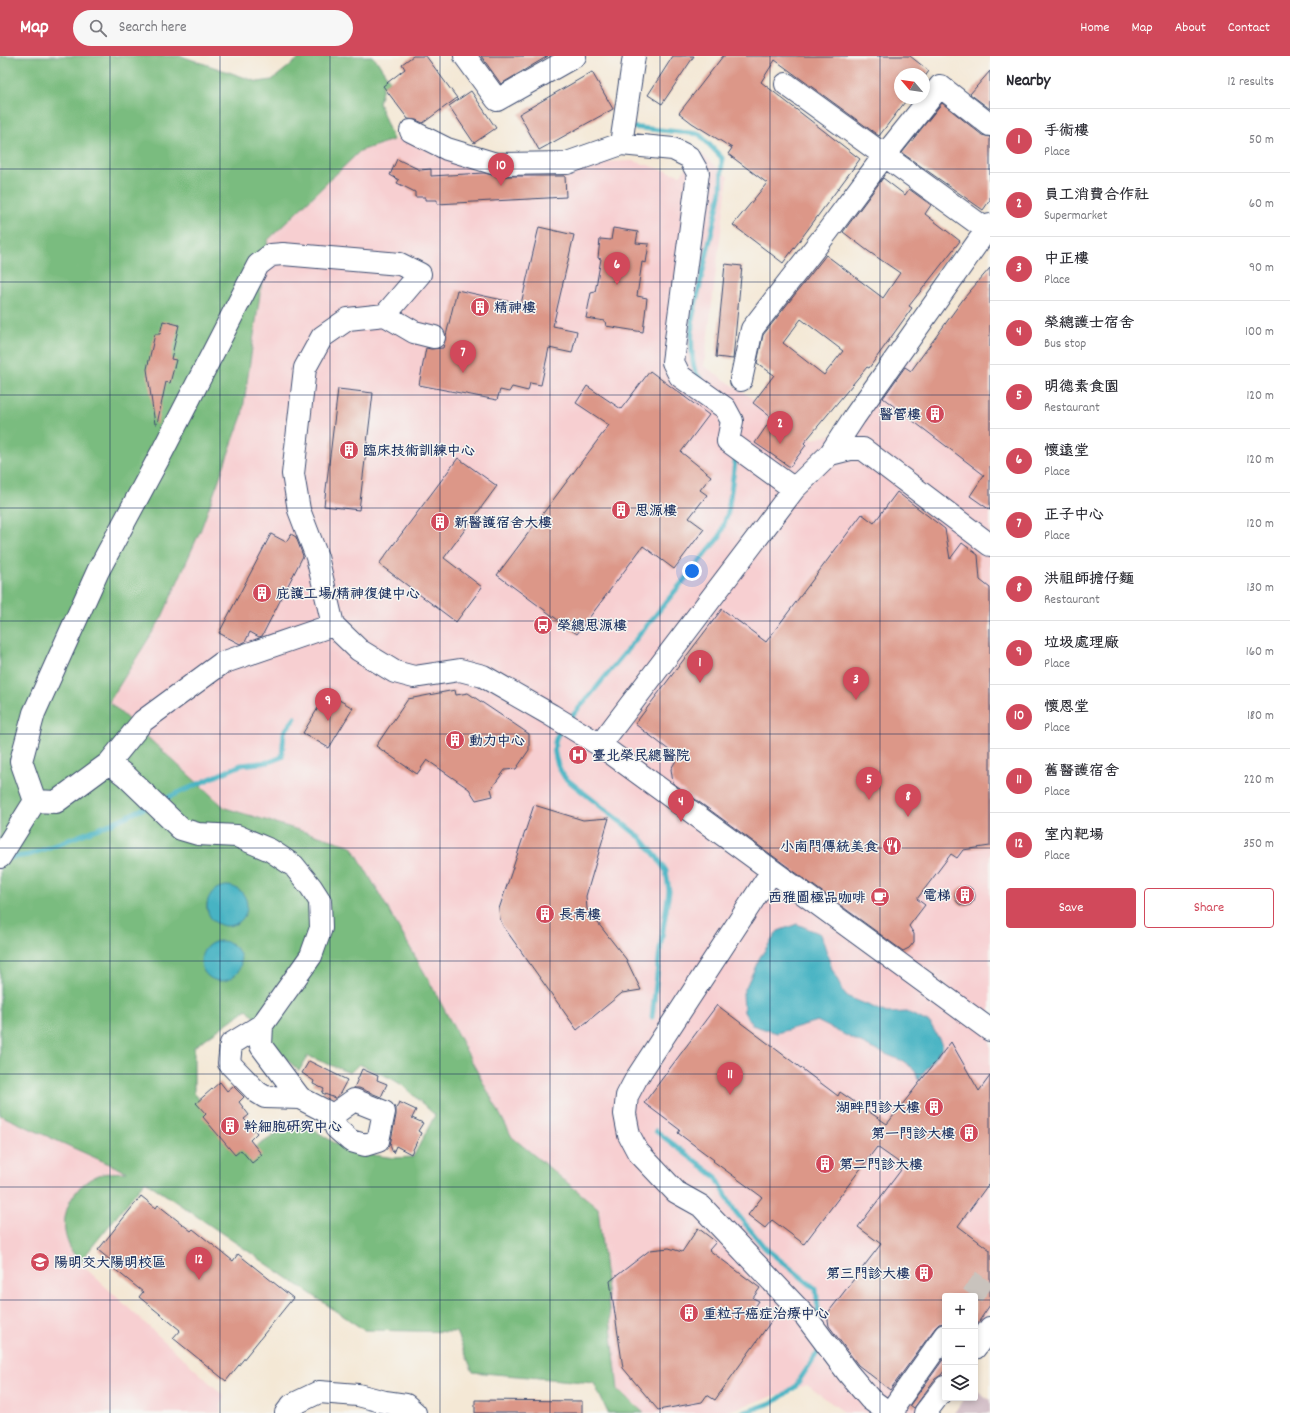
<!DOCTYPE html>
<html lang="en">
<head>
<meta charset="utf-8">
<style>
  :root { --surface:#fff; --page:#f7f7f7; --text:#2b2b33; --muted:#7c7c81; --line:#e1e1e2; --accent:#d1495b }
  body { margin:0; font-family:Dekko,"LXGW WenKai TC",sans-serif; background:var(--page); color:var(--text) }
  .controls { position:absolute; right:12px; bottom:12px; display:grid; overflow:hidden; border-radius:4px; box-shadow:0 2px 6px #0003 }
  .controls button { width:36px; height:36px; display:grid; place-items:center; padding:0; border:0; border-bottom:1px solid var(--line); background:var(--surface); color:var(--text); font:20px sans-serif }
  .compass { position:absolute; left:894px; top:12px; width:36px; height:36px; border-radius:50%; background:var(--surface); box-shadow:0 2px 6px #0003; rotate:299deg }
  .you { position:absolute; left:692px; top:515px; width:14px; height:14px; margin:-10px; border:3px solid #fff; border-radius:50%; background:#1a73e8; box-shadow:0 0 0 6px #1a73e833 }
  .badge { display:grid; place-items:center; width:26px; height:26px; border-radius:50%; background:var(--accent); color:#fff; font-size:13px; font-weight:700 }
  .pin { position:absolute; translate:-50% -33px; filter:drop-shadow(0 1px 2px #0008) }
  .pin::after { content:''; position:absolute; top:21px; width:14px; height:12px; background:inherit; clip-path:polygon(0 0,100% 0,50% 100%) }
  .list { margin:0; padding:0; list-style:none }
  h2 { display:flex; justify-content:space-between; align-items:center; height:52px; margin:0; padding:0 16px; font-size:17px }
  h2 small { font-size:13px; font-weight:400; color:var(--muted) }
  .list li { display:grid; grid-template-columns:26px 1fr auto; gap:12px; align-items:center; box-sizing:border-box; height:64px; padding:0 16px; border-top:1px solid var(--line) }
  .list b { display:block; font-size:15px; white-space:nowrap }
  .list p { margin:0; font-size:13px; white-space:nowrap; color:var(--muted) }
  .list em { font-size:13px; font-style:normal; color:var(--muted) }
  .actions { display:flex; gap:8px; padding:12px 16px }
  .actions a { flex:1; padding:9px 0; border:1px solid var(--accent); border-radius:4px; text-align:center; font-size:14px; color:var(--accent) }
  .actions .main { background:var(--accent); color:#fff }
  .icon { flex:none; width:22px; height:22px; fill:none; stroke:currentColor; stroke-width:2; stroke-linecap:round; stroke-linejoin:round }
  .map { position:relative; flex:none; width:990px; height:1357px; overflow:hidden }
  header { display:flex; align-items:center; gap:24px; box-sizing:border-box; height:56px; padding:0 20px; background:var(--accent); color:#fff }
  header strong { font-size:19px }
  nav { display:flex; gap:22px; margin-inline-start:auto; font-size:14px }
  .search { width:280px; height:36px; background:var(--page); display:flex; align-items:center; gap:10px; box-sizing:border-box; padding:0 14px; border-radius:22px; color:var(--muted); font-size:15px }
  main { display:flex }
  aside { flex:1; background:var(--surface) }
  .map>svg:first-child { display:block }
  .built { fill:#f7cfd1 }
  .industrial { fill:#d2bdc6 }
  .forest { fill:#7abc7f; stroke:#4a766e; fill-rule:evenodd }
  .water { fill:#46b3c3; stroke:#307190 }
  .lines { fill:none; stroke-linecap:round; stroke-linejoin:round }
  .stream { stroke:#46b3c3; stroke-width:5 }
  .building { fill:#dc9788; fill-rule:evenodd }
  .minor-tunnel { stroke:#c9c3bd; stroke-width:22; stroke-dasharray:22 11; stroke-linecap:butt }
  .minor-casing { stroke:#3c4b70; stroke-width:24 }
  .minor { stroke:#fff; stroke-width:22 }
  .grid { fill:none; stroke:#1b2f5e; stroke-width:1; stroke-opacity:0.55 }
  .labels { text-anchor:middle; stroke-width:3; stroke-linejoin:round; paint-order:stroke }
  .poi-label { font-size:14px; font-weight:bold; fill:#1b2f5e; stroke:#f6f6f2; text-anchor:start }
</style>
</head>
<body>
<header>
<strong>Map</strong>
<div class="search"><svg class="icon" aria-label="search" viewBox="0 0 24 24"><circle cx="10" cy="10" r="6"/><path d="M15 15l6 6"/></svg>Search here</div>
<nav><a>Home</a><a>Map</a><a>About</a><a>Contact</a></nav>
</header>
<main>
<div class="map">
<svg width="990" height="1357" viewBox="0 0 990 1357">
  <rect width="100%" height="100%" fill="#f6f6f2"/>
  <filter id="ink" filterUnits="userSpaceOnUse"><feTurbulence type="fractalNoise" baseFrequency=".025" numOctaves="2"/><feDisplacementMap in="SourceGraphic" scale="8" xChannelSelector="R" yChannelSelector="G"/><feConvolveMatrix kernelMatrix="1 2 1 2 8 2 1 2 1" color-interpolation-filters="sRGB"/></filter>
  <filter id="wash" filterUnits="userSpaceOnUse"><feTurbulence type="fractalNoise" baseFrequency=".012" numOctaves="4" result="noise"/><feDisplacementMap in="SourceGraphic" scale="16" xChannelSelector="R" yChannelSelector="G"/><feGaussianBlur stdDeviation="0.9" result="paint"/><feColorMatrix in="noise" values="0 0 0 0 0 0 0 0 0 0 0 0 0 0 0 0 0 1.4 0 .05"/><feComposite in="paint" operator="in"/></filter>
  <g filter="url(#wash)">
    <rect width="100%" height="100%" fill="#f4e8d5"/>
    <path class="built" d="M407,80L474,114L567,107L634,105L680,119L701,97L728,121L704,310L813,383L834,378L902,294L990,366V1254L975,1275V1240H945V1319L918,1357H845L807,1329L722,1357H644L618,1334L598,1152L512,1081L428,923L352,790L225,752L109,646L162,561L201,473L242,360L268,184L360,95Z
      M0,1059L128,1116H109L98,1119L88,1125L78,1134L68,1148L66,1158L64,1167L67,1184L73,1198L81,1208L224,1340L220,1357H0Z"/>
    <path class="industrial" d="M975,1333L990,1344V1357H954L964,1342H975Z"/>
    <path class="forest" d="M0,0H181L258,26L272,24L302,0H372L377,5L390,25L383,30L379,47L393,84L360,95L268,184L242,360L201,473L162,561L109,646L225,752L352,790L428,923L512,1081L598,1152L618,1334L644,1357H608L594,1327L473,1316L456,1276L364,1274L145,1125L83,1202L81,1208C75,1200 70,1194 67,1184C58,1158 74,1128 99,1119C109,1116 117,1117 127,1116L0,1059ZM243,839L246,850L207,855V848L209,842ZM216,886C220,886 225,885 228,887C240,890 242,904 238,914L215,924C205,919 201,915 203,903C205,894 206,890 216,886ZM247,953L262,969L278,995L299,1015L308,1000L350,1017L359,1008L392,1023L402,1029L435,1059L413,1101L394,1102L348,1095L298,1064L253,1093L231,1081L194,1037V991Z"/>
    <path class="water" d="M207 850a20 20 0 1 1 40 0a20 20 0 1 1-40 0Z
      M797,868L821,878L832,913L846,940L887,957L907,956L930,967L943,990L918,1024L915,1014L903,1005L873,993L817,965L777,977L752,969L744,956L743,937L760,901L778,875Z
      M201 905a20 20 0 1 1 40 0a20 20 0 1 1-40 0Z"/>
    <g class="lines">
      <path class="stream" d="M631,71L699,78L722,102L721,135L692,264C692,277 689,314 700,322
        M568,665L596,632L720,480L728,456L736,399
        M562,672C549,687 555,707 565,722L641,782L656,800L666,815L669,835L660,893L652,961
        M160,745L241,709L269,706L282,701L284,676L295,662
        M7,802L29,799L110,768L149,750
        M656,1075L716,1121L734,1154L765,1192L816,1233L819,1265
        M743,1357L774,1346L795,1331L820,1293V1291"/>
    </g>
    <g id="blocks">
      <path class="building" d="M413,0H426L457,42L423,67L416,64L408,63L383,30L405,13L402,8Z
        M481,0H548L501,28Z
        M673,0H694L662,48L648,39Z
        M723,0H910L929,15L924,22V18H900V42H908L879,80L775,4L761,26L860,103L783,207L733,169L767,127L728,98L732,92L692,67L679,57Z
        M990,15V53L970,38Z
        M592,16L613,53L539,94L519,58Z
        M471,35L496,72L474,87L449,50Z
        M942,47L982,79L990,81V144L983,154L902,97Z
        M397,103L420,114L431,113V120L484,117L496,120H565L566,141L437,148V144H425V141H415V136L397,127L399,124L390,119Z
        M883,122L905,139L909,133L931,149L925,158L960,185L909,250L912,252L869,312L867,311L804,387L806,389L790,411L755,387L772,362L753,347L774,319L757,307L763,279L826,199L883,242L900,217L868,195L843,176ZM801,263L843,295L824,319L783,287Z
        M539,171L574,179L553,270L577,275L572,297L549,292L541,329L530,327L528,335L512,331L509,336L500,334L497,344L419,329L426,292L431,293L443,292L457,234L521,248Z
        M613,172L638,176L636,187L649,188L646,207L642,206L637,240L647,242L643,276L606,270L605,265L586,262L591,237L595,236L601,203L598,202L600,183L611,184Z
        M725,208L742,210L733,303L716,301Z
        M990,212V454L970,440L984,419L883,342L905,311L911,315L964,242Z
        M163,265L179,269L171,303L176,304L170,327L166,326L157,368H155L147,313L155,278H160Z
        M650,315L709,359L681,396L711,420L700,434L707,439L689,462L704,473L674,513L643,490L577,578L497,519L609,369L576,347L587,330L621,353Z
        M338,333L373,337L359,454L324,450Z
        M458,402L497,430L444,502L482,531L456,566L379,508Z
        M897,436L945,473L950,503L962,487L978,499L980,524L990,532V790L963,794L957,802L951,798L917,843L925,849L909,870L914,878V886L909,892L903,895L673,727L671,713L678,701L635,668L722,553L766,586L862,458L874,467Z
        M271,478L286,486L291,478L296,481L303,500L262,580L259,581L250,576L245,586L240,588L219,577Z
        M455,634L456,639L468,637L529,678V694L516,713L505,714L491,733L493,740L476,744L469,733L427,704L417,718L376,690L408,643Z
        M327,637L353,652L329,692L303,677Z
        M534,749L583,764L609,762L586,840L587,853L626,903L641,934L622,937L577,974L503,870L500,863L499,853Z
        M955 840a10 10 0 1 1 20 0a10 10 0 1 1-20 0Z
        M717,949L838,1040L840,1036L887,1068L951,986L979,1035L990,1020V1126L958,1170L990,1194V1249L975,1271V1240H945V1267L939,1268L935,1272L890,1334L858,1309L829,1270L827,1258L881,1188L858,1171L904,1110L877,1091L804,1188L772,1164L765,1172L748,1159L762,1141L713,1105L714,1104L678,1077L680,1074L644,1047Z
        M309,1005L347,1024L339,1039L335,1042L322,1037L324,1033L313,1028L314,1025L302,1017Z
        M362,1013L378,1020L377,1024L387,1028L381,1041L359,1032H354Z
        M220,1026L227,1035L233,1030L244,1041L239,1046L249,1059L244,1063L257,1077L250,1084L262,1099L252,1107L241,1094L235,1099L203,1061L206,1058L196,1047Z
        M399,1046L416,1054L412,1062L423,1067L418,1075L421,1077L411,1098L396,1090L393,1097L390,1089L396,1059V1053Z
        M141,1140L156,1152L158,1149L191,1175L193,1173L233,1205L238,1198L293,1242L226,1325L173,1282L180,1274L139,1241L143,1236L112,1211L115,1208L98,1194Z
        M698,1172L716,1186L709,1194L760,1232L753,1242L759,1245L755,1251L772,1264L715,1344L707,1339L702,1346L658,1354L623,1312L610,1225L650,1194L669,1192L682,1196Z
        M945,1301V1314L941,1319L935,1323L914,1352L910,1349Z
        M475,1344L582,1345V1357H475Z"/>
    </g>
  </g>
  <g filter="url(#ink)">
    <use href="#blocks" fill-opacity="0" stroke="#3c4b70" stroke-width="1"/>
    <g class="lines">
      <path class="minor-tunnel" d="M972,1240L990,1215"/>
      <defs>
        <path id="minor" d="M465,0L497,44L575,0
          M634,0L621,88L673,93L689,101L698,117L673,306L680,320L725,352L732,365L728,385L794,433
          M786,28L987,174
          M411,75L447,93L496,108L567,107L621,88
          M385,259L414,276L434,281
          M741,324L752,273L828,175L884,100L940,30L990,69
          M830,398L855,360L990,169
          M600,689L794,433L830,398L850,393H863L990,489
          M109,707L126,720L181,773L198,778L237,780L270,794L294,810L311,831L320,845L321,872L311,900L262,969L231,988L229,1007L257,1036L265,1041L300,1042
          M35,745L21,705L34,657L98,515L162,396L258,209L271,199L283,198L400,208L420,218L385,259L348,263L322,281L305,312L293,418L299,454L317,501L333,569L359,594L395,616L414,621L460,614L483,620L551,659L600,689L990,974
          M35,745L56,746L109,707L143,665L222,607L333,569
          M0,801L35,745
          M772,815L636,1023L627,1040L625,1058L629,1079L638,1096L676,1136L701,1150L806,1261L848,1317L870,1343L889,1357
          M262,969L261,990L300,1042L333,1059L354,1044L384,1056L378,1085L365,1089L351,1085L336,1072L333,1059
          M975,1292L990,1272
          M286,1357L292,1349L319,1336L358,1339L385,1346L406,1349L415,1357
          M894,1357L896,1348L945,1279
          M925,1357L945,1331"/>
      </defs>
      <use href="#minor" class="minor-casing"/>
      <use href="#minor" class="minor"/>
    </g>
  </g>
  <path class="grid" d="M110,0V1357M220,0V1357M330,0V1357M440,0V1357M550,0V1357M660,0V1357M770,0V1357M880,0V1357M0,113H990M0,226H990M0,339H990M0,452H990M0,565H990M0,678H990M0,792H990M0,905H990M0,1018H990M0,1131H990M0,1244H945M975,1244H990"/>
  <defs>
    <symbol id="building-disc" viewBox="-11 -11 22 22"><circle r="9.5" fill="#d1495b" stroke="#f6f6f2"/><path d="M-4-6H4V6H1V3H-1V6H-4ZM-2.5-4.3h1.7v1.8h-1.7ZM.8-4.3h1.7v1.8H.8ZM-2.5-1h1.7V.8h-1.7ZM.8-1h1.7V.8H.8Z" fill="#fff"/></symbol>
    <symbol id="bus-disc" viewBox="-11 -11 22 22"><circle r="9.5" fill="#d1495b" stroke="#f6f6f2"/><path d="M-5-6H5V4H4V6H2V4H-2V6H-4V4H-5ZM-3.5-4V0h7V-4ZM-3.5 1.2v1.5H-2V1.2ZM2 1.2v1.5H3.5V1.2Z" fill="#fff"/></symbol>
    <symbol id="hospital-disc" viewBox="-11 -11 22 22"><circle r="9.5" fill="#d1495b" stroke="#f6f6f2"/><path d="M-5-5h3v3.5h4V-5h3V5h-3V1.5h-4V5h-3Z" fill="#fff"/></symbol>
    <symbol id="restaurant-disc" viewBox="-11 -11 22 22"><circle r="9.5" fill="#d1495b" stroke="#f6f6f2"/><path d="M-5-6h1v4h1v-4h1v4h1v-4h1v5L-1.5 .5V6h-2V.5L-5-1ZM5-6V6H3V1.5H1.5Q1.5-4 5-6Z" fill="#fff"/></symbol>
    <symbol id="cafe-disc" viewBox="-11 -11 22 22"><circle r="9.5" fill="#d1495b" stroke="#f6f6f2"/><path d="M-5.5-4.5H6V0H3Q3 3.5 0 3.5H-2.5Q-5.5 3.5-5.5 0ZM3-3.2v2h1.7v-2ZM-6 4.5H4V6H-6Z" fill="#fff"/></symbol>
    <symbol id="university-disc" viewBox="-11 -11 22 22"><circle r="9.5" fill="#d1495b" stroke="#f6f6f2"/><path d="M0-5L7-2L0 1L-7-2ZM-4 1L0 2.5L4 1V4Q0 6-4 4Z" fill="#fff"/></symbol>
  </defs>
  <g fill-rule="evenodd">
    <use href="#building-disc" x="469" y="240" width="22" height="22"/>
    <use href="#building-disc" x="924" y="347" width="22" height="22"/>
    <use href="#building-disc" x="338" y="383" width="22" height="22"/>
    <use href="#building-disc" x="610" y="443" width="22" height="22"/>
    <use href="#building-disc" x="429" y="455" width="22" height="22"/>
    <use href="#building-disc" x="251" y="526" width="22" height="22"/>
    <use href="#bus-disc" x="532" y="558" width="22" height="22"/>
    <use href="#building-disc" x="444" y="673" width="22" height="22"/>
    <use href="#hospital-disc" x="567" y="688" width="22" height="22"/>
    <use href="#restaurant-disc" x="881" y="779" width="22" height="22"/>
    <use href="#building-disc" x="954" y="828" width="22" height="22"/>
    <use href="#cafe-disc" x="869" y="830" width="22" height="22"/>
    <use href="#building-disc" x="534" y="847" width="22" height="22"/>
    <use href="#building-disc" x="923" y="1040" width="22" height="22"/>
    <use href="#building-disc" x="219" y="1059" width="22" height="22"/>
    <use href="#building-disc" x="958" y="1066" width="22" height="22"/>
    <use href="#building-disc" x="814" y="1097" width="22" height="22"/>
    <use href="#university-disc" x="29" y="1195" width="22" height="22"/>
    <use href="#building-disc" x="913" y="1206" width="22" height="22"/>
    <use href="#building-disc" x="678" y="1246" width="22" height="22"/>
  </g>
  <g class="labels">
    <g class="poi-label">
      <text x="494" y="256">精神樓</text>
      <text x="921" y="363" text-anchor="end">醫管樓</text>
      <text x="363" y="399">臨床技術訓練中心</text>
      <text x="635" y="459">思源樓</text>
      <text x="454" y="471">新醫護宿舍大樓</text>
      <text x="276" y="542">庇護工場/精神復健中心</text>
      <text x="557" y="574">榮總思源樓</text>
      <text x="469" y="689">動力中心</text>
      <text x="592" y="704">臺北榮民總醫院</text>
      <text x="878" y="795" text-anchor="end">小南門傳統美食</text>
      <text x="951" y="844" text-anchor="end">電梯</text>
      <text x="866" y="846" text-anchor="end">西雅圖極品咖啡</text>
      <text x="559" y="863">長青樓</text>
      <text x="920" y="1056" text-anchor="end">湖畔門診大樓</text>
      <text x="244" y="1075">幹細胞研究中心</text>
      <text x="955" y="1082" text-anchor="end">第一門診大樓</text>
      <text x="839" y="1113">第二門診大樓</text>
      <text x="54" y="1211">陽明交大陽明校區</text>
      <text x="910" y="1222" text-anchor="end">第三門診大樓</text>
      <text x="703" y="1262">重粒子癌症治療中心</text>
    </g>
  </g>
</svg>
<div class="controls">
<button>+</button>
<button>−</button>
<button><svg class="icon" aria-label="layers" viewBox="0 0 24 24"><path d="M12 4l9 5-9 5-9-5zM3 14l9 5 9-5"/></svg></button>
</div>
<svg class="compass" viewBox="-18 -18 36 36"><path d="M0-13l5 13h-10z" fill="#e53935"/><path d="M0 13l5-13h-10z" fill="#7c7c81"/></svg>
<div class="you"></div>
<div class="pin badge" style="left:700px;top:627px">1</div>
<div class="pin badge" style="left:780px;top:388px">2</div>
<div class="pin badge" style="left:856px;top:644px">3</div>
<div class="pin badge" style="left:681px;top:766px">4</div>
<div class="pin badge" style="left:869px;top:744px">5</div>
<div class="pin badge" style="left:617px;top:229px">6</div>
<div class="pin badge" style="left:463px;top:317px">7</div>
<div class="pin badge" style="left:908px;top:761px">8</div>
<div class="pin badge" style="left:328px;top:665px">9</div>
<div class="pin badge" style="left:501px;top:130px">10</div>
<div class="pin badge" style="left:730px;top:1039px">11</div>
<div class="pin badge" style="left:199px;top:1224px">12</div>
</div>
<aside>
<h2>Nearby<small>12 results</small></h2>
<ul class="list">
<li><span class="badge">1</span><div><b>手術樓</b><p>Place</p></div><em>50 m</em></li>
<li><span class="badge">2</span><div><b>員工消費合作社</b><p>Supermarket</p></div><em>60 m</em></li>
<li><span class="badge">3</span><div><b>中正樓</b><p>Place</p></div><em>90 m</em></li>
<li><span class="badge">4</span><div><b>榮總護士宿舍</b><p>Bus stop</p></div><em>100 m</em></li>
<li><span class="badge">5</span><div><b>明德素食園</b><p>Restaurant</p></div><em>120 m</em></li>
<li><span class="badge">6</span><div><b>懷遠堂</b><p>Place</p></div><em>120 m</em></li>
<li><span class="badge">7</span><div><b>正子中心</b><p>Place</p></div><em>120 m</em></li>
<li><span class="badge">8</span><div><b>洪祖師擔仔麵</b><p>Restaurant</p></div><em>130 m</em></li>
<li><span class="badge">9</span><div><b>垃圾處理廠</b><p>Place</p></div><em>160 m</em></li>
<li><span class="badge">10</span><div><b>懷恩堂</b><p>Place</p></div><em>180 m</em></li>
<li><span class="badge">11</span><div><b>舊醫護宿舍</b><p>Place</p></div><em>220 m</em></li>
<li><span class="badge">12</span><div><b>室內靶場</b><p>Place</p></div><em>350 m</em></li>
</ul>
<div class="actions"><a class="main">Save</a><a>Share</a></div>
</aside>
</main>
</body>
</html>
